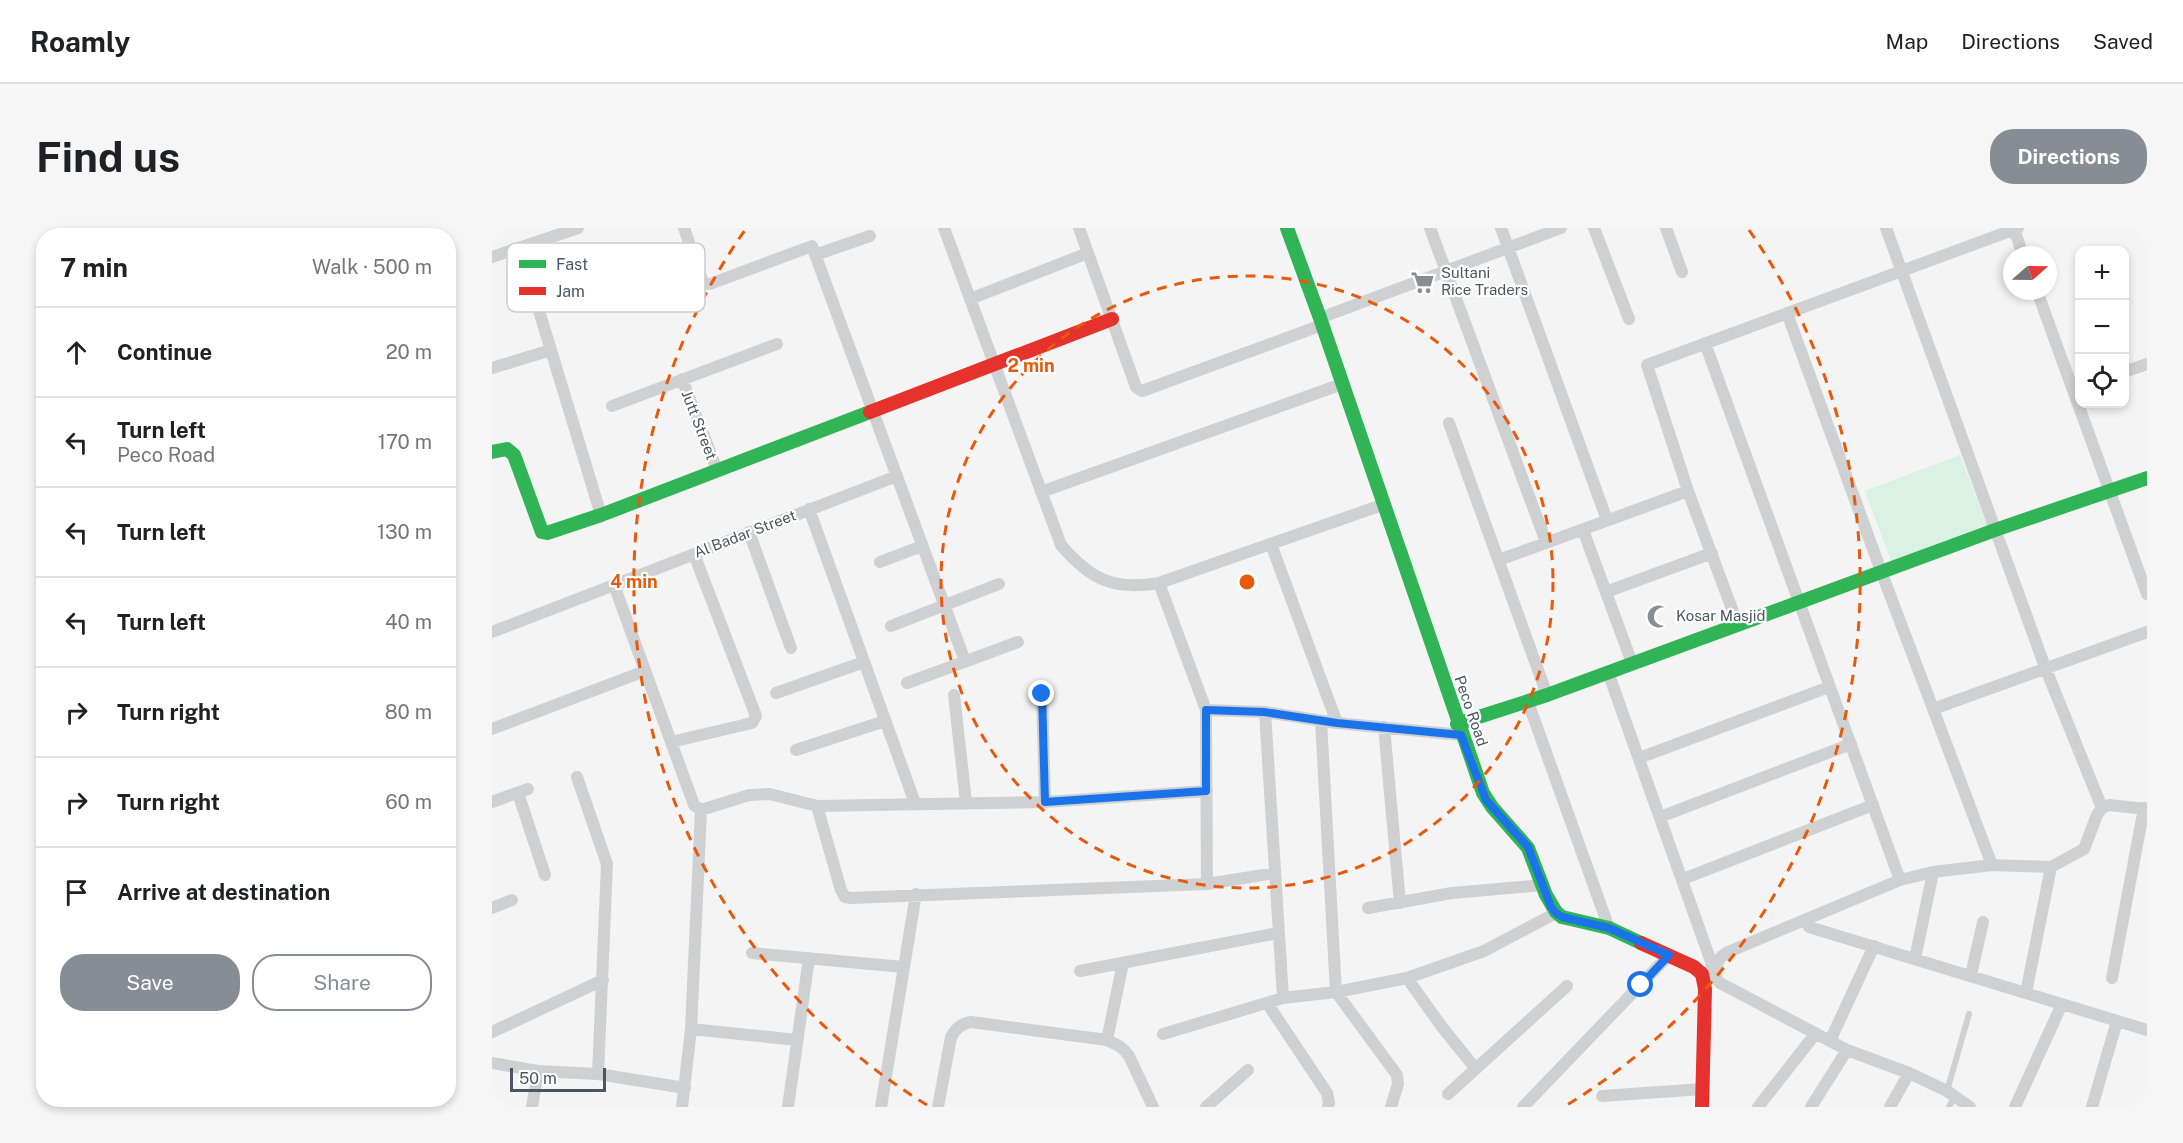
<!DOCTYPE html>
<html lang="en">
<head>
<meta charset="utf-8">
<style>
  :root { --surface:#fff; --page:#f6f6f6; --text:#202124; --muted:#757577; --line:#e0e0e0; --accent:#868d94 }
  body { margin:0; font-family:"Public Sans",sans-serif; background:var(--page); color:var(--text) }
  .controls { position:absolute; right:18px; top:18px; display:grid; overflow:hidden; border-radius:12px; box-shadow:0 3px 9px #0003 }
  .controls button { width:54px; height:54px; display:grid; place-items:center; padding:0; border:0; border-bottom:2px solid var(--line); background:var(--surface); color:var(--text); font:30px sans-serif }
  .compass { position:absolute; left:1511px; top:18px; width:54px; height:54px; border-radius:50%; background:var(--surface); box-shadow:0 3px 9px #0003; rotate:70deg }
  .scale { position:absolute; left:18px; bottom:15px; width:96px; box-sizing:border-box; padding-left:6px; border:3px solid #4a5661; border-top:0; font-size:16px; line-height:21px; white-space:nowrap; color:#4a5661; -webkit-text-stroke:4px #fff; paint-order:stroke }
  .stop { position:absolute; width:18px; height:18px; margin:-14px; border:4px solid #1a73e8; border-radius:50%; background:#fff }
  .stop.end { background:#1a73e8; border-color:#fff; box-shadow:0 2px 6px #0008 }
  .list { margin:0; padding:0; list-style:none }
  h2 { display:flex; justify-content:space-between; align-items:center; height:78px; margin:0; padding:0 24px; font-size:26px }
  h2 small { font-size:20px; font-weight:400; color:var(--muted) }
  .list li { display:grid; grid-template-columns:39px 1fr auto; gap:18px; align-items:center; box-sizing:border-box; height:90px; padding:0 24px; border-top:2px solid var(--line) }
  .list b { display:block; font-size:22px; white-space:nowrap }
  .list p { margin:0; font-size:20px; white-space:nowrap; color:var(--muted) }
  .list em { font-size:20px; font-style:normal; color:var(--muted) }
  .actions { display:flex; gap:12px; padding:18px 24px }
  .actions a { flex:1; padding:14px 0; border:2px solid var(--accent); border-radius:24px; text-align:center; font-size:21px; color:var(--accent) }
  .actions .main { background:var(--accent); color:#fff }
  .icon { flex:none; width:33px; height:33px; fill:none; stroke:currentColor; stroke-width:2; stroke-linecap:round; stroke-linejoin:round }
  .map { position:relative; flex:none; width:1655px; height:879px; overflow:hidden; border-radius:24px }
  header { display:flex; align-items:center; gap:36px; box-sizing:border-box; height:84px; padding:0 30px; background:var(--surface); border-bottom:2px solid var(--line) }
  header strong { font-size:28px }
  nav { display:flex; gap:33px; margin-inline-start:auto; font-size:21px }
  .intro { display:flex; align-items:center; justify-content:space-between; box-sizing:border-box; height:144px; padding:0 36px }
  h1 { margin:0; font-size:42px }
  .button { padding:15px 27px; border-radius:24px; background:var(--accent); color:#fff; font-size:21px; font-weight:700 }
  main { display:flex; gap:36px; padding:0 36px }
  aside { flex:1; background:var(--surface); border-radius:24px; box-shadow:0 3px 9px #0003 }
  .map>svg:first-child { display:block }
  .green { fill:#d9f2e3 }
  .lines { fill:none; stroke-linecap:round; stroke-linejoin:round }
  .lane { stroke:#ced0d2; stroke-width:6 }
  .street { stroke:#ced0d2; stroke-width:12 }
  .fast { stroke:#30b455; stroke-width:14 }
  .jam { stroke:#e5322d; stroke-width:14 }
  .route { stroke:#1a73e8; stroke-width:8 }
  .ring { fill:none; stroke:#e8590c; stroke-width:3; stroke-dasharray:10 8 }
  .labels { text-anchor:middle; stroke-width:4.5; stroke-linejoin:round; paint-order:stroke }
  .poi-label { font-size:15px; fill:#4a5661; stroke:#fff; text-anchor:start }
  .street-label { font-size:15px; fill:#4a5661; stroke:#fff }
  .key { fill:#fff; stroke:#c9ccd0; stroke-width:1.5 }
  .key-label { font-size:16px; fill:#4a5661 }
  .centre { fill:#e8590c; stroke:#fff; stroke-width:3 }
  .ring-label { font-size:18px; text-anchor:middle; font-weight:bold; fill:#e8590c; stroke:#fff; stroke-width:4.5; stroke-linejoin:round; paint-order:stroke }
</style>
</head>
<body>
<header>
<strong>Roamly</strong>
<nav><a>Map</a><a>Directions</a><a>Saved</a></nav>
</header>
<div class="intro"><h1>Find us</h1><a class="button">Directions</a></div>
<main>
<aside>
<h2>7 min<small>Walk · 500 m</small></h2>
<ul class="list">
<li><svg class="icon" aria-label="ahead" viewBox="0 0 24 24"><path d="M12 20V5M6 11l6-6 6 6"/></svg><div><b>Continue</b></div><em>20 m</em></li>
<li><svg class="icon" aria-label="left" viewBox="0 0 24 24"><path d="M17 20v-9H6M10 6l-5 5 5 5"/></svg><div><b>Turn left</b><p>Peco Road</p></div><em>170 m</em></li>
<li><svg class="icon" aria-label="left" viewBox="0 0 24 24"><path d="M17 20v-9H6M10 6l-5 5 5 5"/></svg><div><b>Turn left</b></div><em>130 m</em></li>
<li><svg class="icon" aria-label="left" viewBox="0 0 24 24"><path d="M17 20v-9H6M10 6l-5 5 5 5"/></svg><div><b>Turn left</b></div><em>40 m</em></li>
<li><svg class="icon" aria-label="right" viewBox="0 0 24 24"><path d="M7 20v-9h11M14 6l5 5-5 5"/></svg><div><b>Turn right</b></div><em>80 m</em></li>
<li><svg class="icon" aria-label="right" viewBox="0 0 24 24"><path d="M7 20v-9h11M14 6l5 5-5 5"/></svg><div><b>Turn right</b></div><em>60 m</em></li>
<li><svg class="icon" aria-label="arrive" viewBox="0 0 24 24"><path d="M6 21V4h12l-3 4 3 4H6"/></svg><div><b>Arrive at destination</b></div></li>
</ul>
<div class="actions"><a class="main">Save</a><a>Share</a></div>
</aside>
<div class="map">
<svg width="1655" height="879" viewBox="0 0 1655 879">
  <rect width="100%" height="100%" fill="#f4f4f4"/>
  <path class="green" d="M1468,227L1495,297L1399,333L1373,263Z"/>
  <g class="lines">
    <path class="lane" d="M1455,863L1477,786
      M1457,879L1462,869"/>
    <path class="street" d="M192,0L209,49L212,55L218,56L320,18L473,433
      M452,0L569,317C598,351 621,363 667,355L890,277
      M587,0L644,159L650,163L830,97
      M938,0L1054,314
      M1009,0L1115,292
      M1102,0L1137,91
      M1174,0L1190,44
      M1394,0L1553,439L1610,580L1617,577L1655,581
      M1522,1L1531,27
      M28,20L109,287
      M323,27L378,8
      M0,29L86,0
      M1545,63L1655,366
      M478,71L596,25
      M1295,85L1389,343L1500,637
      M828,90L1069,0
      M1213,115L1408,652
      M0,140L59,122
      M1632,144L1655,136
      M190,151L225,242
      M120,178L285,116
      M957,195L1055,467
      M549,264L850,156
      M317,281L423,575
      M1091,302L1140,435
      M257,304L299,420
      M779,316L845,495
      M1007,332L1196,263
      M388,334L430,318
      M667,355L714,482L715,656
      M122,357L202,577L209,582
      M1114,364L1220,325
      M1246,397L1196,263L1155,137L1526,0
      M399,398L507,356
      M0,404L405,248
      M1116,444L1222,742
      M415,455L526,414
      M284,465L372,434
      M550,466L553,574
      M462,467L474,574
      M1036,474L1117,700
      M1441,481L1655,404
      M714,482L773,484L845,495L969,507
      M773,484L791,770
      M829,493L844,764L905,847L906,856L899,879
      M892,499L908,675
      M0,501L153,443
      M179,514L260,495L264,488L202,326
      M304,522L393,493
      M1147,530L1337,459
      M85,549L115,636L106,846
      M26,565L53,647
      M0,574L36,561
      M325,578L349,662L353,669L359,670L715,656L783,645
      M209,582L257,567L278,566L325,578L553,574L715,563
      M1168,589L1359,516
      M1191,651L1381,577
      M0,680L20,672
      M876,680L960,665L1051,657
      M1314,692L1317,699L1655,802
      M260,725L411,739
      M1423,731L1441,644
      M1222,742L1229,729L1236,724L1408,652L1441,644L1500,637L1559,639L1592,621L1605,587L1610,580
      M588,743L786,705
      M1216,744L1222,742L1224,750L1228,755L1355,822L1417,845L1455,863L1478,879
      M1479,747L1491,694
      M915,750L950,799L983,840
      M1620,750L1652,580
      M1534,765L1559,639
      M775,775L835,865L837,875L836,879
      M199,801L305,812
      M0,804L111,752
      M671,806L791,770L844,764L915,750L992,723L1064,685
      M615,812L631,735
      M1338,813L1382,718
      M0,835L46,843L106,846L193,860
      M956,866L1075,758
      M1110,868L1211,861
      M40,879L46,843
      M190,879L199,801L209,582
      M296,879L317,730
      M389,879L424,666
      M446,879L459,809C464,800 469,796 479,794L615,812C624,816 631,819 637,828L661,879
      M714,879L756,842
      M1031,879L1177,727
      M1266,879L1324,805
      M1319,879L1355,822
      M1398,879L1417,845
      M1523,879L1570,776
      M1600,879L1625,793"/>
    <path class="fast" d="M795,0L828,90L991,565L1000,579L1036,620L1054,667L1064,684L1070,689L1117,700L1149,715
      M0,224L15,221L22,227L50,304L55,305L109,287L378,184
      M965,496L1055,467L1503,302L1655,250"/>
    <path class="jam" d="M378,184L620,91
      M1149,715L1202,739L1210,746L1213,761L1210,879"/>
  </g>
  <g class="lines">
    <path class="route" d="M550,466L553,574L714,563V482L772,484L845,495L969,507L994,572L1036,619L1059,679L1064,685L1070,689L1117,700L1177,727L1149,757"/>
  </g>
  <g class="ring">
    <circle cx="755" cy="354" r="306"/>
    <path d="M435 877A613 613 0 0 1 253 2M1257 2A613 613 0 0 1 1075 877"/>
  </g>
  <defs>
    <symbol id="supermarket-bare" viewBox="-9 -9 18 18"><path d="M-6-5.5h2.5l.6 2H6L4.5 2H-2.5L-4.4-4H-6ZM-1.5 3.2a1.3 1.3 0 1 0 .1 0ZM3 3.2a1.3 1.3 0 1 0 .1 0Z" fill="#868d94" stroke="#fff" stroke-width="2.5" paint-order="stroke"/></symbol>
    <symbol id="mosque-bare" viewBox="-9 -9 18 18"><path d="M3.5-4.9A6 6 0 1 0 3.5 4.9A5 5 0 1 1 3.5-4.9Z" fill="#868d94" stroke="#fff" stroke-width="2.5" paint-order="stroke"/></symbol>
  </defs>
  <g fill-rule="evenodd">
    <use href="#supermarket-bare" x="914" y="38" width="33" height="33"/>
    <use href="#mosque-bare" x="1150" y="372" width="33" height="33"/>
  </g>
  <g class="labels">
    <g class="poi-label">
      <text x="949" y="50">Sultani<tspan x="949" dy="17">Rice Traders</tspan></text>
      <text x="1184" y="393">Kosar Masjid</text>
    </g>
    <g class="street-label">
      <text transform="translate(207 197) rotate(69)" y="5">Jutt Street</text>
      <text transform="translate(253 306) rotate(-21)" y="5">Al Badar Street</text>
      <text transform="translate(979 483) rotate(71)" y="5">Peco Road</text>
    </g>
  </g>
  <rect x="15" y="15" width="198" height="69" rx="9" class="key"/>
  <rect x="27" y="32" width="27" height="8" fill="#30b455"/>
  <rect x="27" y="59" width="27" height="8" fill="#e5322d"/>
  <g class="key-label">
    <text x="64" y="42">Fast</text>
    <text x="64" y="69">Jam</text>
  </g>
  <circle cx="755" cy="354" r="9" class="centre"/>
  <g class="ring-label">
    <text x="539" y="144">2 min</text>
    <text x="142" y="360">4 min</text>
  </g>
</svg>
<div class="controls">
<button>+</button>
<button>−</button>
<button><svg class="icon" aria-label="locate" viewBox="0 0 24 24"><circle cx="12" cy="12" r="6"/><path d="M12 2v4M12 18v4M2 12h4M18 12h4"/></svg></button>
</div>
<svg class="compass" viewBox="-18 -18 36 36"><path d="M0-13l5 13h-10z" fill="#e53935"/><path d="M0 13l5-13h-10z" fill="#757577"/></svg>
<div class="scale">50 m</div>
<div class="stop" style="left:1149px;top:757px"></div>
<div class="stop end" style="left:550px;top:466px"></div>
</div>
</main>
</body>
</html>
